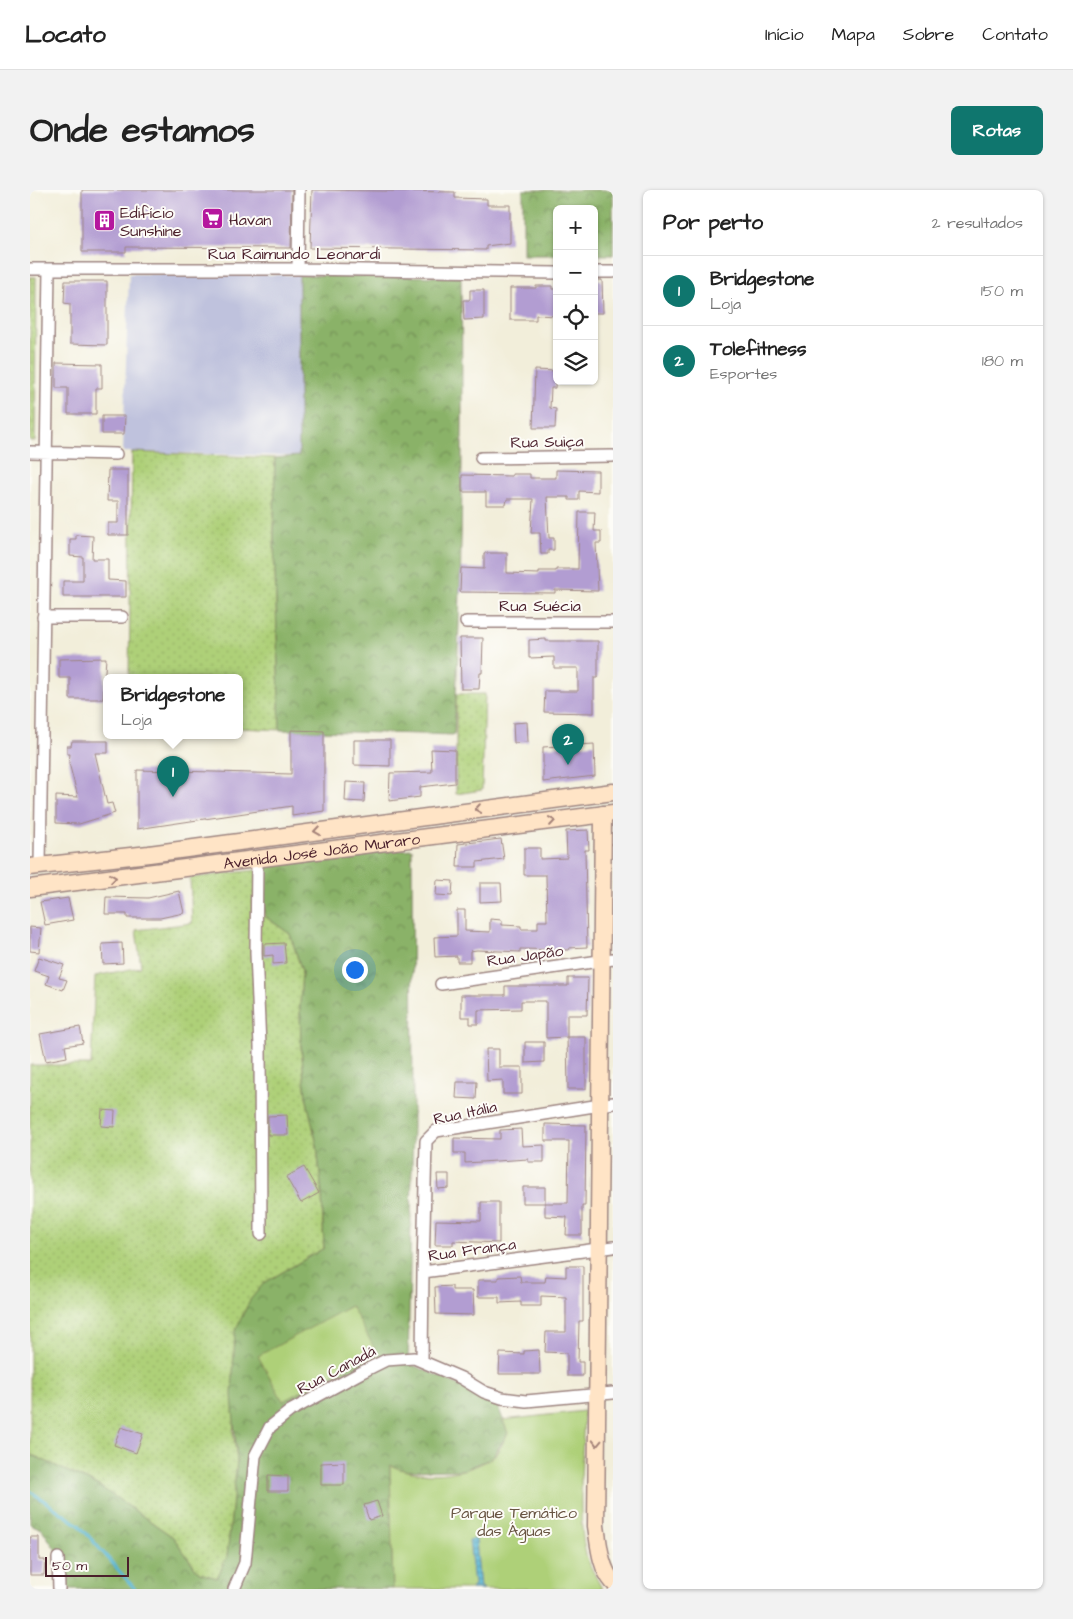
<!DOCTYPE html>
<html lang="pt">
<head>
<meta charset="utf-8">
<style>
  :root { --surface:#fff; --page:#f2f2f2; --text:#222; --muted:#767676; --line:#e0e0e0; --accent:#0f766e }
  body { margin:0; font-family:"Architects Daughter",sans-serif; background:var(--page); color:var(--text) }
  .controls { position:absolute; right:15px; top:15px; display:grid; overflow:hidden; border-radius:8px; box-shadow:0 1px 4px #0004 }
  .controls button { width:45px; height:45px; display:grid; place-items:center; padding:0; border:0; border-bottom:1px solid var(--line); background:var(--surface); color:var(--text); font:25px sans-serif }
  .scale { position:absolute; left:15px; bottom:12px; width:84px; box-sizing:border-box; padding-left:5px; border:2px solid #4a1f2b; border-top:0; font-size:14px; line-height:18px; white-space:nowrap; color:#4a1f2b; -webkit-text-stroke:4px #fdfcf7; paint-order:stroke }
  .you { position:absolute; left:324px; top:779px; width:18px; height:18px; margin:-12px; border:4px solid #fff; border-radius:50%; background:#1a73e8; box-shadow:0 0 0 8px #1a73e833 }
  .badge { display:grid; place-items:center; width:32px; height:32px; border-radius:50%; background:var(--accent); color:#fff; font-size:16px; font-weight:700 }
  .pin { position:absolute; translate:-50% -41px; filter:drop-shadow(0 1px 2px #0008) }
  .pin::after { content:''; position:absolute; top:26px; width:18px; height:15px; background:inherit; clip-path:polygon(0 0,100% 0,50% 100%) }
  .popup { position:absolute; left:73px; top:484px; width:140px; height:65px; box-sizing:border-box; display:grid; place-content:center; border-radius:8px; background:var(--surface); filter:drop-shadow(0 1px 4px #0005); font-size:16px; white-space:nowrap; color:var(--muted) }
  .popup b { font-size:19px; color:var(--text) }
  .popup::after { content:''; position:absolute; left:50%; top:100%; margin-left:-10px; border:10px solid transparent; border-top-color:var(--surface) }
  .list { margin:0; padding:0; list-style:none }
  h2 { display:flex; justify-content:space-between; align-items:center; height:65px; margin:0; padding:0 20px; font-size:21px }
  h2 small { font-size:16px; font-weight:400; color:var(--muted) }
  .list li { display:grid; grid-template-columns:32px 1fr auto; gap:15px; align-items:center; box-sizing:border-box; height:70px; padding:0 20px; border-top:1px solid var(--line) }
  .list b { display:block; font-size:19px; white-space:nowrap }
  .list p { margin:0; font-size:16px; white-space:nowrap; color:var(--muted) }
  .list em { font-size:16px; font-style:normal; color:var(--muted) }
  .icon { flex:none; width:28px; height:28px; fill:none; stroke:currentColor; stroke-width:2; stroke-linecap:round; stroke-linejoin:round }
  .map { position:relative; flex:none; width:583px; height:1399px; overflow:hidden; border-radius:8px }
  header { display:flex; align-items:center; gap:30px; box-sizing:border-box; height:70px; padding:0 25px; background:var(--surface); border-bottom:1px solid var(--line) }
  header strong { font-size:24px }
  nav { display:flex; gap:28px; margin-inline-start:auto; font-size:18px }
  .intro { display:flex; align-items:center; justify-content:space-between; box-sizing:border-box; height:120px; padding:0 30px }
  h1 { margin:0; font-size:35px }
  .button { padding:12px 22px; border-radius:8px; background:var(--accent); color:#fff; font-size:18px; font-weight:700 }
  main { display:flex; gap:30px; padding:0 30px }
  aside { flex:1; background:var(--surface); border-radius:8px; box-shadow:0 1px 4px #0004 }
  .map>svg:first-child { display:block }
  .industrial { fill:#bfc2dd }
  .grass { fill:url(#grass-dots); stroke:#7c7852 }
  .forest { fill:url(#forest-crowns); stroke:#6a684a }
  .park { fill:#aed078; stroke:#7c7852 }
  .water { fill:url(#water-rules); stroke:#4f6a7f }
  .lines { fill:none; stroke-linecap:round; stroke-linejoin:round }
  .stream { stroke:#54b5d3; stroke-width:3 }
  .building { fill:#b29dd2 }
  .street-casing { stroke:#9e8682; stroke-width:14 }
  .secondary-casing { stroke:#9e8682; stroke-width:19 }
  .street { stroke:#fff; stroke-width:11 }
  .secondary { stroke:#ffe4c6; stroke-width:16 }
  .oneway { stroke:#a48278 }
  .labels { text-anchor:middle; stroke-width:4; stroke-linejoin:round; paint-order:stroke }
  .poi-label { font-size:16px; fill:#4a1f2b; stroke:#fdfcf7; text-anchor:start }
  .street-label { font-size:16px; fill:#4a1f2b; stroke:#fdfcf7 }
  .park-label { font-size:16px; fill:#685442; stroke:#fdfcf7 }
</style>
</head>
<body>
<header>
<strong>Locato</strong>
<nav><a>Início</a><a>Mapa</a><a>Sobre</a><a>Contato</a></nav>
</header>
<div class="intro"><h1>Onde estamos</h1><a class="button">Rotas</a></div>
<main>
<div class="map">
<svg width="583" height="1399" viewBox="0 0 583 1399">
  <defs>
    <pattern id="grass-dots" width="8" height="8" patternUnits="userSpaceOnUse" patternTransform="scale(1.25)"><rect width="8" height="8" fill="#aed078"/><path d="M2 2h.1M6 6h.1" fill="none" stroke="#97b268" stroke-width="1.8" stroke-linecap="round"/></pattern>
    <pattern id="forest-crowns" width="20" height="18" patternUnits="userSpaceOnUse" patternTransform="scale(1.25)"><rect width="20" height="18" fill="#8ab268"/><path d="M2 6a3 3 0 1 1 6 0M12 15a3 3 0 1 1 6 0" fill="none" stroke="#739056"/></pattern>
    <pattern id="water-rules" width="6" height="5" patternUnits="userSpaceOnUse" patternTransform="scale(1.25)"><rect width="6" height="5" fill="#54b5d3"/><path d="M0 2.5h6" fill="none" stroke="#4893ab"/></pattern>
  </defs>
  <rect width="100%" height="100%" fill="#fdfcf7"/>
  <filter id="ink" filterUnits="userSpaceOnUse"><feTurbulence type="fractalNoise" baseFrequency=".02" numOctaves="2"/><feDisplacementMap in="SourceGraphic" scale="10" xChannelSelector="R" yChannelSelector="G"/><feConvolveMatrix kernelMatrix="1 2 1 2 8 2 1 2 1" color-interpolation-filters="sRGB"/></filter>
  <filter id="wash" filterUnits="userSpaceOnUse"><feTurbulence type="fractalNoise" baseFrequency=".0096" numOctaves="4" result="noise"/><feDisplacementMap in="SourceGraphic" scale="20" xChannelSelector="R" yChannelSelector="G"/><feGaussianBlur stdDeviation="1.12" result="paint"/><feColorMatrix in="noise" values="0 0 0 0 0 0 0 0 0 0 0 0 0 0 0 0 0 1.4 0 .05"/><feComposite in="paint" operator="in"/></filter>
  <g filter="url(#wash)">
    <rect width="100%" height="100%" fill="#f2eeda"/>
    <path class="industrial" d="M99,84L269,85V266L93,262Z"/>
    <path class="grass" d="M0,87H6L5,251H0Z
      M102,262L245,268L244,348L250,540L209,538V488H99Z
      M426,504H455L452,600L426,604Z
      M234,679L232,710L236,727L260,744L272,781L270,817L271,856L276,906L287,955L292,1004L294,1058L234,1093L203,1240L207,1271L197,1367L187,1388L169,1383L143,1347L69,1296L0,1264V875H61L65,786L111,777L106,740L162,733L160,688Z"/>
    <path class="forest" d="M493,0H583V65H564V19H527V65H493Z
      M269,85L431,87C433,240 433,392 424,545L250,540L244,348L245,268L269,266Z
      M382,659L383,935L378,1173L466,1211L478,1243L462,1268L434,1280L373,1281L360,1275L363,1399H32L31,1368L12,1339L0,1334V1264L69,1296L143,1347L169,1383L187,1388L197,1367L207,1271L202,1205L205,1141L220,1110L234,1093L294,1058L292,1004L287,955L276,906L271,856L270,817L272,781L260,744L236,727L232,710L236,671Z"/>
    <path class="park" d="M321,1116L346,1161L253,1211L228,1166Z
      M554,1221C553,1261 547,1322 555,1360C558,1374 566,1386 572,1399H363L360,1275C387,1289 435,1286 461,1268C468,1264 474,1250 478,1243L473,1230Z"/>
    <path class="water" d="M446,1349L450,1397L454,1399H441L444,1395L439,1350Z"/>
    <g class="lines">
      <path class="stream" d="M0,1301L49,1335L105,1399"/>
    </g>
    <g id="blocks">
      <path class="building" d="M52,0H262L261,58L96,57V62H52Z
        M282,0L425,2V8L457,9V15H480V53L456,56V60L280,58Z
        M564,90H572L573,123H564Z
        M35,91H77V155L40,154V114L34,113Z
        M506,96H522V99H527V126L506,125V130H480V98H506Z
        M440,100H454V129L434,130L433,110H440Z
        M26,173L72,174V198H66V224H38V198H26Z
        M505,180L526,181L525,198H521L520,218L526,219L525,238H503Z
        M72,226H95L94,244H72Z
        M78,280H98V345H78V333H88V311H77Z
        M526,280L568,281V302L549,301V310H539V307H517L519,348H524V360H518V364H511L510,343H501L503,309H477L476,315H456V302H432V285L482,286V284H500V288H526Z
        M549,322H565L564,341H571V353H566L568,401L525,400V403L430,402L431,378L454,379V363H477V383L509,384V381H526V379H548Z
        M46,345L63,346L62,369H78V390L96,391V407H33V391H53V367L40,366V349H46Z
        M430,448H453L452,483H450L449,499H431Z
        M516,449V451H568V488H564V523L514,522L515,501H548V478H524V467L499,468V450Z
        M76,468L73,509H40V488H29V469Z
        M497,532L498,552L484,553L483,533Z
        M261,540L294,541V621L262,626V616L107,639V580L261,584Z
        M324,550H360V576L324,575Z
        M42,551H78V563H65L77,614L82,613L85,623L49,634L26,633V606L48,607L39,573L40,564H37V556H41Z
        M564,554L565,586L513,592V557Z
        M401,559L425,560V593L390,597V607L359,611L360,583L402,582Z
        M316,592L335,593L334,612L315,611Z
        M558,640L559,660H555L557,757L539,758V760L490,759V762L447,760L440,761V772H427V766L405,767L404,747L427,746V720H435V741L460,742V729L472,730V735L491,736V739H508V731H517L516,685H494V658H510V669L537,668L536,641Z
        M471,649L474,669L447,672V677H427L428,654Z
        M407,690L423,691L422,706L406,705Z
        M450,693H471L472,711L450,712Z
        M149,701L154,723L130,728H97V724H75L76,707L118,708Z
        M38,708L43,730L15,735L10,712Z
        M0,737L11,738L9,762L0,761Z
        M92,753L93,773L73,774L72,754Z
        M254,753L256,773L243,774V765L234,766V754Z
        M9,767L34,775L29,788L37,790L33,800L16,794L19,786L4,781Z
        M538,788H558L557,825H537V847L516,848V811H491V819L448,820V834H440V827H431V805H475V796H538Z
        M50,837L53,853L35,856L37,867L16,871L10,844Z
        M537,847H556V899H538Z
        M495,852H514V872L495,873Z
        M456,859H469V877H492V904H473V890L457,891Z
        M427,892H447L446,909L426,908Z
        M72,920L85,921L84,937L71,936Z
        M257,925L258,945H238V926Z
        M515,934L556,935L555,1016H552V1045H536L537,1027L515,1026V1013H538L539,951H515Z
        M491,939L492,956L514,955V972H498V969L435,973V963H424V948L470,949V940Z
        M274,977L289,1003L271,1013L256,987Z
        M407,984H419V998L408,999Z
        M493,997H515V1013H493Z
        M451,1012H469V1053L423,1051V1055H405L406,1030L451,1031Z
        M536,1076H553V1131H549L548,1172H553V1186H537V1163L515,1162L516,1142H536V1107L511,1106V1116H491V1112L469,1113V1107H448V1090H468V1087L490,1086L491,1092H515L516,1086L536,1087Z
        M422,1096V1100H443L444,1125L406,1124L405,1097Z
        M509,1160L510,1184H469L470,1163L494,1164V1161Z
        M91,1237L113,1244L106,1263L84,1255Z
        M314,1272V1295H291V1273Z
        M238,1285L258,1286V1301H238Z
        M347,1311L352,1326L339,1330L334,1315Z
        M0,1347H9V1370H15L14,1385H0Z"/>
    </g>
  </g>
  <g filter="url(#ink)">
    <use href="#blocks" fill-opacity="0" stroke="#9e8682" stroke-width="1"/>
    <g class="lines">
      <defs>
        <path id="street" d="M0,79H268L527,83
          M268,79L269,0
          M564,82H583
          M0,262L86,264
          M451,268L583,266
          M13,427H92
          M436,432H583
          M227,670L226,763L230,856L231,1044
          M10,675L19,79
          M411,794L583,769
          M393,1082L396,951L406,941L583,913
          M392,1170L393,1082L583,1057
          M28,1368L29,1399
          M204,1399L215,1373L225,1266L240,1237L260,1221L332,1182L356,1170L384,1168L431,1188L454,1202L472,1208L496,1211L583,1203"/>
        <g id="secondary">
          <path d="M573,624L566,1336C569,1355 570,1377 583,1392"/>
          <path d="M0,677L119,664L583,602"/>
          <path id="s1" d="M0,698L583,623"/>
        </g>
      </defs>
      <use href="#street" class="street-casing"/>
      <use href="#secondary" class="secondary-casing"/>
      <use href="#street" class="street"/>
      <use href="#secondary" class="secondary"/>
    </g>
    <defs><path id="oneway-chevron" d="M-2-3.5L2.5 0L-2 3.5" fill="none" stroke-width="1.6" stroke-linecap="round" stroke-linejoin="round" transform="scale(1.25)"/></defs>
    <g class="oneway">
      <use href="#oneway-chevron" transform="translate(448 619) rotate(172)"/>
      <use href="#oneway-chevron" transform="translate(522 631) rotate(-8)"/>
      <use href="#oneway-chevron" transform="translate(287 641) rotate(172)"/>
      <use href="#oneway-chevron" transform="translate(83 688) rotate(-7)"/>
      <use href="#oneway-chevron" transform="translate(567 1253) rotate(92)"/>
    </g>
  </g>
  <defs>
    <symbol id="supermarket-square" viewBox="-11 -11 22 22"><rect x="-9" y="-9" width="18" height="18" rx="4" fill="#b5179e" stroke="#fdfcf7"/><path d="M-6-5.5h2.5l.6 2H6L4.5 2H-2.5L-4.4-4H-6ZM-1.5 3.2a1.3 1.3 0 1 0 .1 0ZM3 3.2a1.3 1.3 0 1 0 .1 0Z" fill="#fff"/></symbol>
    <symbol id="building-square" viewBox="-11 -11 22 22"><rect x="-9" y="-9" width="18" height="18" rx="4" fill="#b5179e" stroke="#fdfcf7"/><path d="M-4-6H4V6H1V3H-1V6H-4ZM-2.5-4.3h1.7v1.8h-1.7ZM.8-4.3h1.7v1.8H.8ZM-2.5-1h1.7V.8h-1.7ZM.8-1h1.7V.8H.8Z" fill="#fff"/></symbol>
  </defs>
  <g fill-rule="evenodd">
    <use href="#supermarket-square" x="170" y="16" width="25" height="25"/>
    <use href="#building-square" x="62" y="18" width="25" height="25"/>
  </g>
  <g class="labels">
    <g class="poi-label">
      <text x="90" y="28">Edifício<tspan x="90" dy="18">Sunshine</tspan></text>
      <text x="199" y="35">Havan</text>
    </g>
    <g class="street-label">
      <text x="264" y="69">Rua Raimundo Leonardi</text>
      <text transform="translate(517 251) rotate(-1)" y="6">Rua Suiça</text>
      <text x="510" y="421">Rua Suécia</text>
      <text dy="6" stroke="none"><textPath href="#s1" startOffset="294">Avenida José João Muraro</textPath></text>
      <text transform="translate(495 765) rotate(-8)" y="6">Rua Japão</text>
      <text transform="translate(435 922) rotate(-12)" y="6">Rua Itália</text>
      <text transform="translate(442 1059) rotate(-8)" y="6">Rua França</text>
      <text transform="translate(306 1179) rotate(-28)" y="6">Rua Canadá</text>
    </g>
    <g class="park-label">
      <text x="484" y="1328">Parque Temático<tspan x="484" dy="18">das Águas</tspan></text>
    </g>
  </g>
</svg>
<div class="controls">
<button>+</button>
<button>−</button>
<button><svg class="icon" aria-label="locate" viewBox="0 0 24 24"><circle cx="12" cy="12" r="6"/><path d="M12 2v4M12 18v4M2 12h4M18 12h4"/></svg></button>
<button><svg class="icon" aria-label="layers" viewBox="0 0 24 24"><path d="M12 4l9 5-9 5-9-5zM3 14l9 5 9-5"/></svg></button>
</div>
<div class="scale">50 m</div>
<div class="you"></div>
<div class="pin badge" style="left:143px;top:607px">1</div>
<div class="popup"><b>Bridgestone</b>Loja</div>
<div class="pin badge" style="left:538px;top:575px">2</div>
</div>
<aside>
<h2>Por perto<small>2 resultados</small></h2>
<ul class="list">
<li><span class="badge">1</span><div><b>Bridgestone</b><p>Loja</p></div><em>150 m</em></li>
<li><span class="badge">2</span><div><b>Tolefitness</b><p>Esportes</p></div><em>180 m</em></li>
</ul>
</aside>
</main>
</body>
</html>
